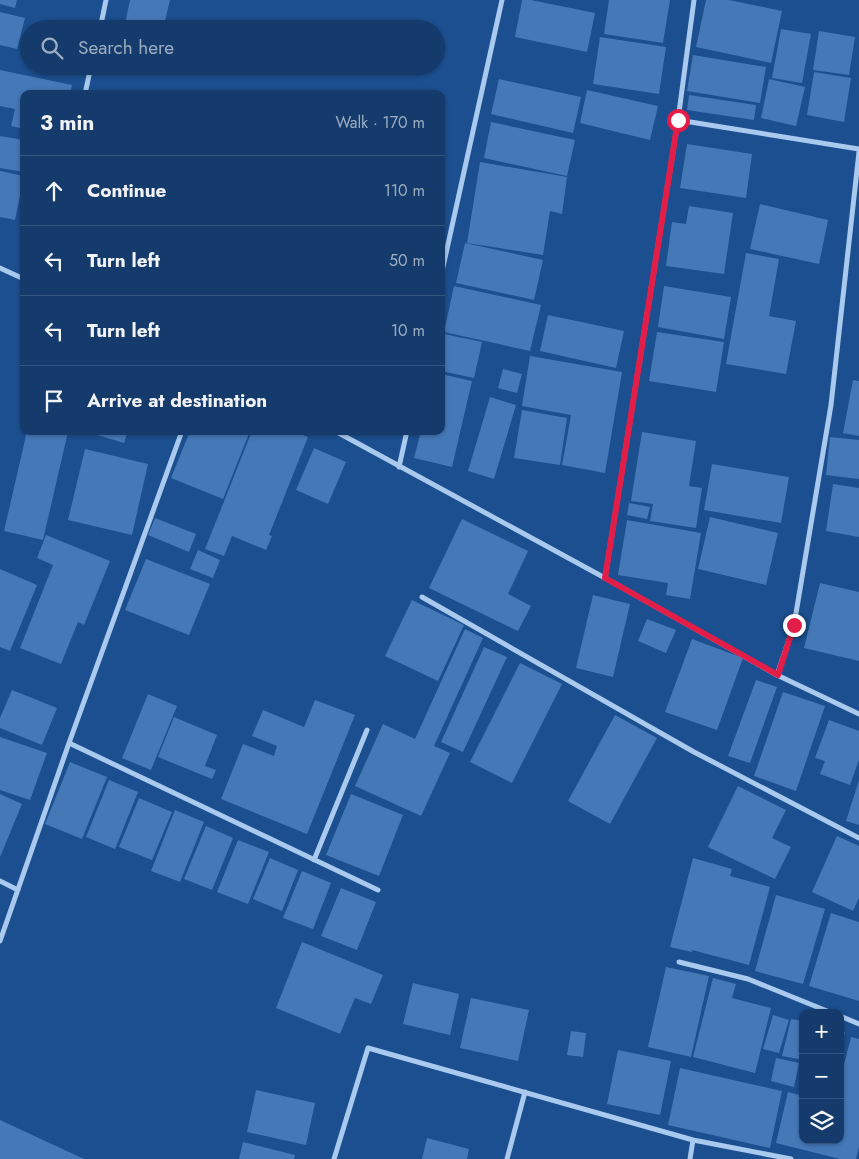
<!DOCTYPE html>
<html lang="en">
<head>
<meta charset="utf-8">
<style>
  :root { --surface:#143b6b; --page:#214673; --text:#f1f3f6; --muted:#9dadc1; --line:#33557e }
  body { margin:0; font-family:Jost,sans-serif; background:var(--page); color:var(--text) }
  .controls { position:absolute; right:15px; bottom:15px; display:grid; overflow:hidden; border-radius:10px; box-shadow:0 1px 4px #0004 }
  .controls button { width:45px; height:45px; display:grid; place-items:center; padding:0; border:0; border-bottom:1px solid var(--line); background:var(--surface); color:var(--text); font:25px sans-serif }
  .stop { position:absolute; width:15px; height:15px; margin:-11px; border:4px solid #e11d48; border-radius:50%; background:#fff }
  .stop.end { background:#e11d48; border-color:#fff; box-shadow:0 1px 5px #0008 }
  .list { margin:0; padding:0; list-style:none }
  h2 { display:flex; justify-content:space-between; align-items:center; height:65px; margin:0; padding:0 20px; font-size:21px }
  h2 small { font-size:16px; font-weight:400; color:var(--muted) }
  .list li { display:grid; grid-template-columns:32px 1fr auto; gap:15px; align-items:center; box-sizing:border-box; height:70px; padding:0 20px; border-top:1px solid var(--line) }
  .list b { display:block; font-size:19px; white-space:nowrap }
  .list em { font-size:16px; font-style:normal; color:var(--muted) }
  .icon { flex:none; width:28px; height:28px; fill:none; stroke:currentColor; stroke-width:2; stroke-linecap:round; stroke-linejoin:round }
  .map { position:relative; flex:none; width:859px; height:1159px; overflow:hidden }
  .search { position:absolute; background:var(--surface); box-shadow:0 1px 4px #0004; left:20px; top:20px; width:425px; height:55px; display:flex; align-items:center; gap:12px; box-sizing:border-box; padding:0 18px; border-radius:28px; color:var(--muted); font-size:19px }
  .panel { position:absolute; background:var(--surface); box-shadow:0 1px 4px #0004; left:20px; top:90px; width:425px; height:345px; border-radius:10px }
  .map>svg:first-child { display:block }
  .building { fill:#4478b7 }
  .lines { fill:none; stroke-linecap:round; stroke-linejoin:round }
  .street { stroke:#a9c9ee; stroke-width:5 }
  .route { stroke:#e11d48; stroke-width:6 }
</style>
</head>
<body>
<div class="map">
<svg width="859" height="1159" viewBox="0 0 859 1159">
  <rect width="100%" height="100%" fill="#1b4f8f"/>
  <path class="building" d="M0,0H17L15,8L0,4Z
    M130,0H170L163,29H146L125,24Z
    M522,0H531L595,13L587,52L515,37Z
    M609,0H670L663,43L604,34Z
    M706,0H729L782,11L771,63L696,47Z
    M0,12L25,18L17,49L0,45Z
    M781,29L811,34L802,83L772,78Z
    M819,31L855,37L849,75L813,70Z
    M600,37L666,47L659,94L593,84Z
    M693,55L766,67L760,103L687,91Z
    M0,70L72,85L70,94H24V129L11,126L15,109L0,106Z
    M814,72L851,78L844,122L807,115Z
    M499,79L581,97L573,133L491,114Z
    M769,79L805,87L796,126L761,118Z
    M587,90L658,106L650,140L580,123Z
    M689,95L756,105L754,120L687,110Z
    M491,122L575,140L567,176L484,158Z
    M0,136L24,140V172L0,168Z
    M687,144L752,154L746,198L680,188Z
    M480,162L567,177L562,214L550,211L543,255L467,243Z
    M0,171L24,176L15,220L0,217Z
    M760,204L828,220L819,264L750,249Z
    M689,206L733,213L724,274L666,266L672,222L686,224Z
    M465,243L543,260L534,300L456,283Z
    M746,253L779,259L769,316L796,321L786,374L726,364Z
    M454,286L541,305L530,351L444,332Z
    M664,286L731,297L724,339L658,327Z
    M548,315L624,331L616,368L540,351Z
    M657,332L724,342L716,392L649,381Z
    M444,334L482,342L474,378L441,371V347Z
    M530,356L622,372L605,473L562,465L571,415L522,406Z
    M503,369L522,374L517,393L498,388Z
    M441,374L472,381L452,467L414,458L421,431H441Z
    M853,380L859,381V436L843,433Z
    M490,397L516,405L494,479L468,471Z
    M522,410L567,418L560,465L514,458Z
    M27,431L68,432L43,540L4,531Z
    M84,431H128L124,443Z
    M190,431H250L223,499L171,478Z
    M252,431H293L308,437L269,535L272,536L266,550L232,536L224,556L205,549Z
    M642,432L696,441L689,486L702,488L696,528L650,521L653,504L631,501Z
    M830,437L859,440V479L826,475Z
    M314,448L346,462L328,504L296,490Z
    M85,449L148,464L132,535L68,520Z
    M712,464L789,477L781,523L704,510Z
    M833,484L859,488V537L826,531Z
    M629,503L650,507L647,519L627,515Z
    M710,517L778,533L766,585L698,569Z
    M155,518L196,534L189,552L148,535Z
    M462,519L528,551L508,594L531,606L518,631L429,588Z
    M627,520L701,533L690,599L666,595L668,583L618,575Z
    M46,535L110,561L84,625L78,622L61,664L20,648L53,565L37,558Z
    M198,550L220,560L213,578L190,569Z
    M146,559L210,584L189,635L125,610Z
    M0,569L37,585L10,651L0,647Z
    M820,583L859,592V661L804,648Z
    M593,595L630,604L613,677L576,668Z
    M412,600L464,625L438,681L385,656Z
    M647,619L676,630L666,653L638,641Z
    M465,629L483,638L434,746L450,753L421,816L355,786L383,724L415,739Z
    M692,639L743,658L717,730L665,712Z
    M484,647L507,657L463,752L441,742Z
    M520,663L562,684L512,783L470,762Z
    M756,680L777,687L750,763L728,756Z
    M12,690L57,708L42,745L0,728V718Z
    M783,692L825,706L796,791L754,776Z
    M148,694L177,706L151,770L122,758Z
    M315,700L355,715L307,834L221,799L243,744L274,756L277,746L252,736L263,710L304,727Z
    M615,715L657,738L610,824L568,801Z
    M174,717L217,735L205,766L216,770L212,779L158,757Z
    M829,720L859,731V760L850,785L820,774L825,761L815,758Z
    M0,737L47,753L30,800L0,790Z
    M70,762L107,777L82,839L45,824Z
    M109,780L138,792L115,849L86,837Z
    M859,780V825L846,821Z
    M738,786L786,810L772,838L791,847L775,879L708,847Z
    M0,794L22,804L0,857Z
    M351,794L403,815L379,876L326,855Z
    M139,798L172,812L152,860L119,847Z
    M175,810L204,822L180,882L151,871Z
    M206,826L233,838L212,890L184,879Z
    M837,836L859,846V898L853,911L812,892Z
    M238,840L269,852L248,904L217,892Z
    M270,858L298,870L282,911L253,899Z
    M693,858L732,869L730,876L770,887L749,965L692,950V952L670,947Z
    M302,871L331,883L313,929L283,918Z
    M341,888L376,902L357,950L321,936Z
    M776,895L825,909L803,984L755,971Z
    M831,913L859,922V1001L809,986Z
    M302,942L383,975L371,1004L355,998L340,1034L276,1008Z
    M666,967L709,976L691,1057L648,1047Z
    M713,978L736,984L732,998L771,1008L755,1073L693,1057Z
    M413,983L459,994L450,1035L403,1024Z
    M471,998L529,1010L518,1061L460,1048Z
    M773,1015L789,1020L779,1053L763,1049Z
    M791,1019L803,1021V1060L782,1056Z
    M571,1031L586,1033L583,1057L567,1055Z
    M840,1031L845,1032L841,1048H840Z
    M851,1037L859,1039V1147L856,1159H840L776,1143L788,1092L803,1096V1140H840V1080Z
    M618,1050L671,1061L660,1115L607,1104Z
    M776,1058L799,1063L794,1087L771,1081Z
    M680,1068L782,1091L770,1148L668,1125Z
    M256,1090L315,1103L306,1145L247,1132Z
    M0,1120L84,1159H0Z
    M427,1138L469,1149L467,1159H422Z
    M243,1142L295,1155L294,1159H239Z"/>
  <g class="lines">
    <path class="street" d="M100,29L106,0
      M85,94L91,66
      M678,120L694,0
      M0,268L24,279
      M441,276L502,0
      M335,431L605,578L777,675L859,714
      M399,467L407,431
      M605,578L678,120L859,149
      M422,597L694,752L859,838
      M777,675L794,625L831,405L859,152
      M69,743L378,890
      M314,860L367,730
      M0,881L18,890
      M0,941L69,743L182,431
      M679,962L748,979L832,1013
      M840,1016L859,1024
      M334,1159L368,1048L693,1140L791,1159
      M507,1159L525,1092
      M690,1159L693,1140"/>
  </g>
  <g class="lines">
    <path class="route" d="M678,120L605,578L778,675L794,625"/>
  </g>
</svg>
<div class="controls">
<button>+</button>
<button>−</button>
<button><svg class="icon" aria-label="layers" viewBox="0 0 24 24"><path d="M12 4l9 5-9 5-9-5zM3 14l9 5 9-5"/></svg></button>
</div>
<div class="stop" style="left:678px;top:120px"></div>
<div class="stop end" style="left:794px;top:625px"></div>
<div class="search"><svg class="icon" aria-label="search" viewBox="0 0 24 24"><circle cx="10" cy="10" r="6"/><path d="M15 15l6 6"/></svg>Search here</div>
<section class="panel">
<h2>3 min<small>Walk · 170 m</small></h2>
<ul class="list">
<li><svg class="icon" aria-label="ahead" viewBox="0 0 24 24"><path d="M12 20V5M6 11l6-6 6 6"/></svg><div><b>Continue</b></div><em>110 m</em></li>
<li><svg class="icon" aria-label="left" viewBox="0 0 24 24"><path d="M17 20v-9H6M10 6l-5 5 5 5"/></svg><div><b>Turn left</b></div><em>50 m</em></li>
<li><svg class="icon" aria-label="left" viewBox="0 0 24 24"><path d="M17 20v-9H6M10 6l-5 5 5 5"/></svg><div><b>Turn left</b></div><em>10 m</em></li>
<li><svg class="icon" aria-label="arrive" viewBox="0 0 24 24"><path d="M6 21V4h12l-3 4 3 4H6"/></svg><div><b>Arrive at destination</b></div></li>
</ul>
</section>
</div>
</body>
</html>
